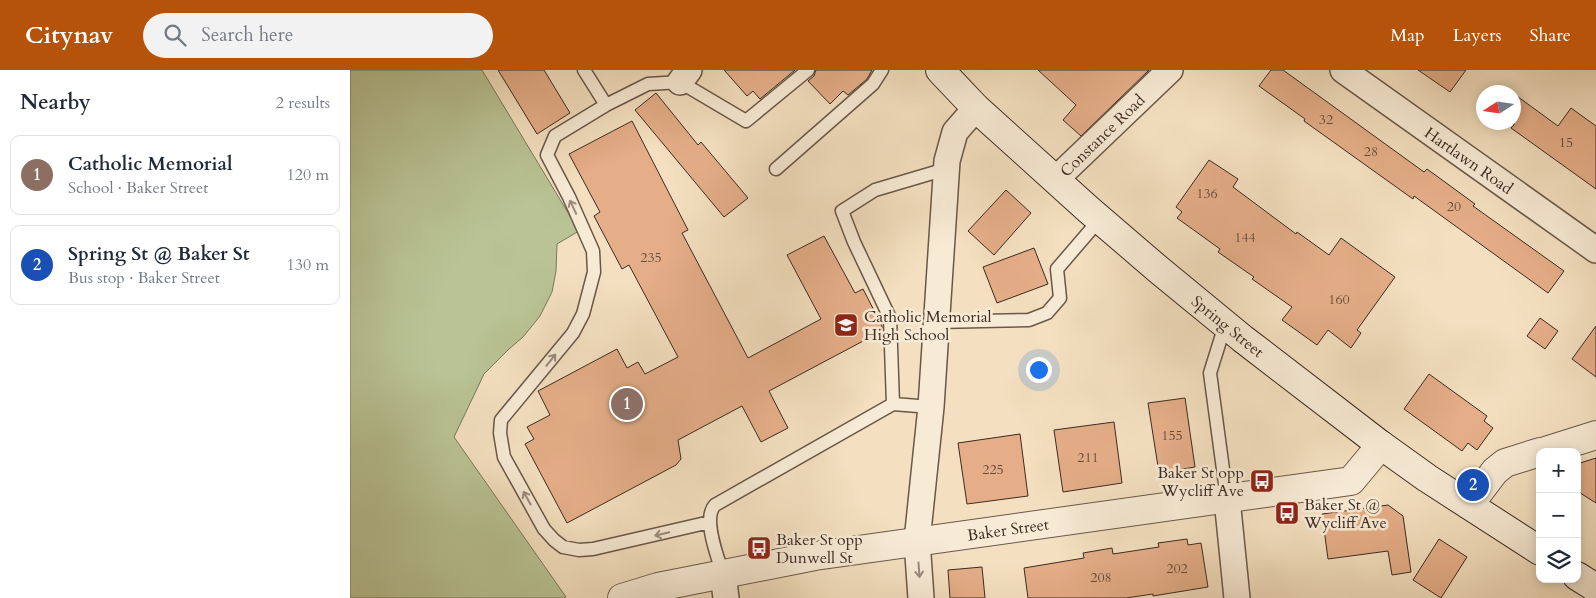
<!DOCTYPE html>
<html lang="en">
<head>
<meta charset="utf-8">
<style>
  :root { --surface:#fff; --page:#f2f2f3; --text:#1f2937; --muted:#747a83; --line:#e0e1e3; --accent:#b45309 }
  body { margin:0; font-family:Cardo,serif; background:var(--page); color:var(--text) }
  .controls { position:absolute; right:15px; bottom:15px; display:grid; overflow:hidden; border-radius:10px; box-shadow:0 2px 12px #0003 }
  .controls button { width:45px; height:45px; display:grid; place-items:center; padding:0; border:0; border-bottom:1px solid var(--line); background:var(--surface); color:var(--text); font:25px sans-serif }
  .compass { position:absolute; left:1126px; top:15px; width:45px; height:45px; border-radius:50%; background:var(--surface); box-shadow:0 2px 12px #0003; rotate:258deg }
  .you { position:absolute; left:688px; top:299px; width:18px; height:18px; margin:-12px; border:4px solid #fff; border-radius:50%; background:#1a73e8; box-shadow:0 0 0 8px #1a73e833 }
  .badge { display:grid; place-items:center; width:32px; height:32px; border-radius:50%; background:var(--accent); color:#fff; font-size:16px; font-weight:700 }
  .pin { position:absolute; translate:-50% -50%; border:2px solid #fff; box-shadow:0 1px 5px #0006 }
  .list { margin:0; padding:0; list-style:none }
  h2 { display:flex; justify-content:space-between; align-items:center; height:65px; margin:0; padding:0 20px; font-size:21px }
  h2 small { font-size:16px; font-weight:400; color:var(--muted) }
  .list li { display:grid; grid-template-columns:32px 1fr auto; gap:15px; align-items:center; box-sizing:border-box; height:80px; margin:0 10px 10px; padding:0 10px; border:1px solid var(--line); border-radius:10px }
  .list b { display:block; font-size:19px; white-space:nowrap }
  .list p { margin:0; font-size:16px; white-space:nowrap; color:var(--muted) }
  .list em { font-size:16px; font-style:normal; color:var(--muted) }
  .icon { flex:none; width:28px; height:28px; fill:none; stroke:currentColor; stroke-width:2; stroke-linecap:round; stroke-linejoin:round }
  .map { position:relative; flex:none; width:1246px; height:528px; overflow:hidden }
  header { display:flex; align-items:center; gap:30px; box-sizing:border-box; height:70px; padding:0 25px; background:var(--accent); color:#fff }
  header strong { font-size:24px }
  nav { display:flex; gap:28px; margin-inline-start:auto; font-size:18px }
  .search { width:350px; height:45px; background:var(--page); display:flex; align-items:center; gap:12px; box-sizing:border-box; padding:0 18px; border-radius:28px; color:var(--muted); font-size:19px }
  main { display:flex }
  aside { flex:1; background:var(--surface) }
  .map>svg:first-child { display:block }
  .green { fill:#b9c395; stroke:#7a775c }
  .building { fill:#e5ae88; stroke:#3b2b23 }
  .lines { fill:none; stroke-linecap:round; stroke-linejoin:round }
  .service-casing { stroke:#69584a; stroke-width:15 }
  .minor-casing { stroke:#69584a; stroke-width:28 }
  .tertiary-casing { stroke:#69584a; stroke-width:30 }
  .secondary-casing { stroke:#3b2b23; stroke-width:30 }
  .service { stroke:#f8ebd6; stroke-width:12 }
  .minor { stroke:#f8ebd6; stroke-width:25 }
  .tertiary { stroke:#f8ebd6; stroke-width:28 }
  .secondary { stroke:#f8ebd6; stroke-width:28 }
  .oneway { stroke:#9a8b7c }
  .labels { text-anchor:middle; stroke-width:5; stroke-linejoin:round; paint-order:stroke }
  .number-label { font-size:14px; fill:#664c3c }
  .street-label { font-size:16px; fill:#3b2b23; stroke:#f8ebd6 }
  .poi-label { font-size:16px; fill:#3b2b23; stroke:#f8ebd6; text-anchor:start }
</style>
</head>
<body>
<header>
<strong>Citynav</strong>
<div class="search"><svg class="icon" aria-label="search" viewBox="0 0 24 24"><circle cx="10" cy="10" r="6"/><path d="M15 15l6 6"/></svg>Search here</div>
<nav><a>Map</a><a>Layers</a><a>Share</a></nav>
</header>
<main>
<aside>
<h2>Nearby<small>2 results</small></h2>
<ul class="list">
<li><span class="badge" style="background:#8d6e63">1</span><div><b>Catholic Memorial</b><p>School · Baker Street</p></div><em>120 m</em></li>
<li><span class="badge" style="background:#1a4fb4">2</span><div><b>Spring St @ Baker St</b><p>Bus stop · Baker Street</p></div><em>130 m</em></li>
</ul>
</aside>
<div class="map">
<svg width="1246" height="528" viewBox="0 0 1246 528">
  <rect width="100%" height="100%" fill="#f4e0c0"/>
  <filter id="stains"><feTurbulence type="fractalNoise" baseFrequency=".004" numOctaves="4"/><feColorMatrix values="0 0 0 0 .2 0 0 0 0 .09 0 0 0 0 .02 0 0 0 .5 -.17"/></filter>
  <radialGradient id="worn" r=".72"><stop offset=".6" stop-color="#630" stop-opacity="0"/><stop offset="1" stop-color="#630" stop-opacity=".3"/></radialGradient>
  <path class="green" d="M0,0H132L229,161L207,174L206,201L202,222L190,246L173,267L159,279L134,304L104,367L216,527L214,528H0Z"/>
  <path class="building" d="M148,0H194L220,43L187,64Z
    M374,0H445L410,29L403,21L397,26Z
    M466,0H522L517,9L498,25L493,21L480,34L458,11L464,6Z
    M688,0H799L731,66L713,50L726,35Z
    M921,0H933L1074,102L1077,99L1099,115L1125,134L1123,136L1214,201L1198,223L1064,126L1063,129L954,51L955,49L909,16Z
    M1068,0H1116L1100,22Z
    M306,23L348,75L351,72L398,128L374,147L285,40Z
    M1164,24L1208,56L1221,38L1246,56V119L1161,58L1164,55Z
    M282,51L338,160L332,163L398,288L471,249L437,185L474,166L505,223L513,219L532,256V261L419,321L438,358L411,372L392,336L328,370L331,389L326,395L217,453L175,374L184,369L177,357L200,345L188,321L267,279L277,298L288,292L295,304L328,287L279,195L272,199L244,146L250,142L219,84Z
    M859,90L888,109L883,117L946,164L947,162L979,185L991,168L1045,207L1007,260L1011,263L1001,278L978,260L967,275L932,250L942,237L902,209L904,207L868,182L870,179L827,148L832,142L826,137Z
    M656,120L681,143L644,185L618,161Z
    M684,178L698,214L647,233L633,197Z
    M1190,248L1208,261L1195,279L1177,266Z
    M1246,256V307L1222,289Z
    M1079,304L1137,346L1134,351L1143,358L1127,380L1118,373L1112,381L1054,339Z
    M835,328L845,397L809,403L798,333Z
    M764,352L772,413L713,422L704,360Z
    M670,364L678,426L617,434L608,373Z
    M1246,388V433L1227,421V394Z
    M1038,435L1053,446L1061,502L1042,505L1038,481L978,489L972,444Z
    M837,469L838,475L851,473L858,517L803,526V524L776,528H678L674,498L734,488L733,483L762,478L763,484L809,477L808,473Z
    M1089,469L1117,487L1091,528L1063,510Z
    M632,497L635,528H600L598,500Z"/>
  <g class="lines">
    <defs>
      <path id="service" d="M234,0L256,35
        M426,99L523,14L532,0
        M586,252L679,250L697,243L710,228L707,199L750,149
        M875,255L860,303L877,429
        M543,334L540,248L504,172L492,141L525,120L596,99
        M360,452L243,479L229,480L213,477L204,470L194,459L154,387L150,363L151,350L223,263L233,244L244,202L243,181L219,127L197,85L205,66L256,35L298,14L330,12L396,51L458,0
        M373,504C368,488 352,448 365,435L543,334L581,337"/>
      <path id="minor" d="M993,0L1246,180
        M330,12L339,0
        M706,109L820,0
        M877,429L887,528
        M373,504L376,528
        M571,528L567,471L581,337L597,91L605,62L626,38"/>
      <path id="tertiary" d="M1192,382L1246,365
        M1119,435L1145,401L1155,393L1190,382
        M272,528L308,517L465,486L1001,411L1031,375"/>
      <path id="secondary" d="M590,0L626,38L739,140L809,200L893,269L1031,375L1077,408L1190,481
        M1227,506L1246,518"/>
    </defs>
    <use href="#service" class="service-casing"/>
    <use href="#minor" class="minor-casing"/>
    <use href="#tertiary" class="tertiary-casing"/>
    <use href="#secondary" class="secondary-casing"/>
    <use href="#service" class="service"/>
    <use href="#minor" class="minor"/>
    <use href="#tertiary" class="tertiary"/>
    <use href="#secondary" class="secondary"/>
  </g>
  <defs><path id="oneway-shaft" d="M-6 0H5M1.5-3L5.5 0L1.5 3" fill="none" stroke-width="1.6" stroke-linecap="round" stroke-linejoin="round" transform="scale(1.25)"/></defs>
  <g class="oneway">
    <use href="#oneway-shaft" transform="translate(223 137) rotate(-115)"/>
    <use href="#oneway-shaft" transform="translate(201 290) rotate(-51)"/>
    <use href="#oneway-shaft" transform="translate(177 428) rotate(-119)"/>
    <use href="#oneway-shaft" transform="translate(312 464) rotate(166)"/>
    <use href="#oneway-shaft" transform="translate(569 500) rotate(86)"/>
  </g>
  <defs>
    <symbol id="school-square" viewBox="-11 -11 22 22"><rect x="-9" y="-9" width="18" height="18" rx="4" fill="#8f2418" stroke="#f8ebd6"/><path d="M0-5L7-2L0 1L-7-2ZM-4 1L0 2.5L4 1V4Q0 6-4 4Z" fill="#fff"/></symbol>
    <symbol id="bus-square" viewBox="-11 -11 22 22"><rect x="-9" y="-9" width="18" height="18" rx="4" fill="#8f2418" stroke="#f8ebd6"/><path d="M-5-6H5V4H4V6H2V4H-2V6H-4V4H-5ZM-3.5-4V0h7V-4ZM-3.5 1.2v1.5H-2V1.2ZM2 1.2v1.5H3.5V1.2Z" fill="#fff"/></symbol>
  </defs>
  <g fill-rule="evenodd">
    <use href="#school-square" x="482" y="241" width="28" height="28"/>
    <use href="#bus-square" x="898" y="397" width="28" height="28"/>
    <use href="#bus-square" x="923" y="429" width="28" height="28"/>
    <use href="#bus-square" x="395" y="464" width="28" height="28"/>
  </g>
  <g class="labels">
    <g class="number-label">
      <text x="976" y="54">32</text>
      <text x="1216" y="77">15</text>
      <text x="1021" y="86">28</text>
      <text x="857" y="128">136</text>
      <text x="1104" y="141">20</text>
      <text x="895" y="172">144</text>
      <text x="301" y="192">235</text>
      <text x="989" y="234">160</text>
      <text x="822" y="370">155</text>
      <text x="738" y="392">211</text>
      <text x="643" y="404">225</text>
      <text x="827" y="503">202</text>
      <text x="751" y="512">208</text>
    </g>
    <g class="street-label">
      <text transform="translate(752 65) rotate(-44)" y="6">Constance Road</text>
      <text transform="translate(1119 90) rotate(35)" y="6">Hartlawn Road</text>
      <text transform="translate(878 256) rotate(39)" y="6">Spring Street</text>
      <text transform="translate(658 459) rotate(-8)" y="6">Baker Street</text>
    </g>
    <g class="poi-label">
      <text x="514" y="252">Catholic Memorial<tspan x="514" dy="18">High School</tspan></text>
      <text x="894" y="408" text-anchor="end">Baker St opp<tspan x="894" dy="18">Wycliff Ave</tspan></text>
      <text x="954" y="440">Baker St @<tspan x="954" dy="18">Wycliff Ave</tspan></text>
      <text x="426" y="475">Baker St opp<tspan x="426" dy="18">Dunwell St</tspan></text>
    </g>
  </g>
  <rect width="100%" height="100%" filter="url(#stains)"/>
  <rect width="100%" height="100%" fill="url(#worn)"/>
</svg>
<div class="controls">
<button>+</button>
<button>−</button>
<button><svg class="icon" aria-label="layers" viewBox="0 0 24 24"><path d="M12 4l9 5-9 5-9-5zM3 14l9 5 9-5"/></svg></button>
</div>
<svg class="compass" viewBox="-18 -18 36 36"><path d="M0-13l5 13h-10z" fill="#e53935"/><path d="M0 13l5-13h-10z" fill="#747a83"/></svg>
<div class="you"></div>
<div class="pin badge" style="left:277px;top:334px;background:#8d6e63">1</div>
<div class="pin badge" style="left:1123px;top:415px;background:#1a4fb4">2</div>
</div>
</main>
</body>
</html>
